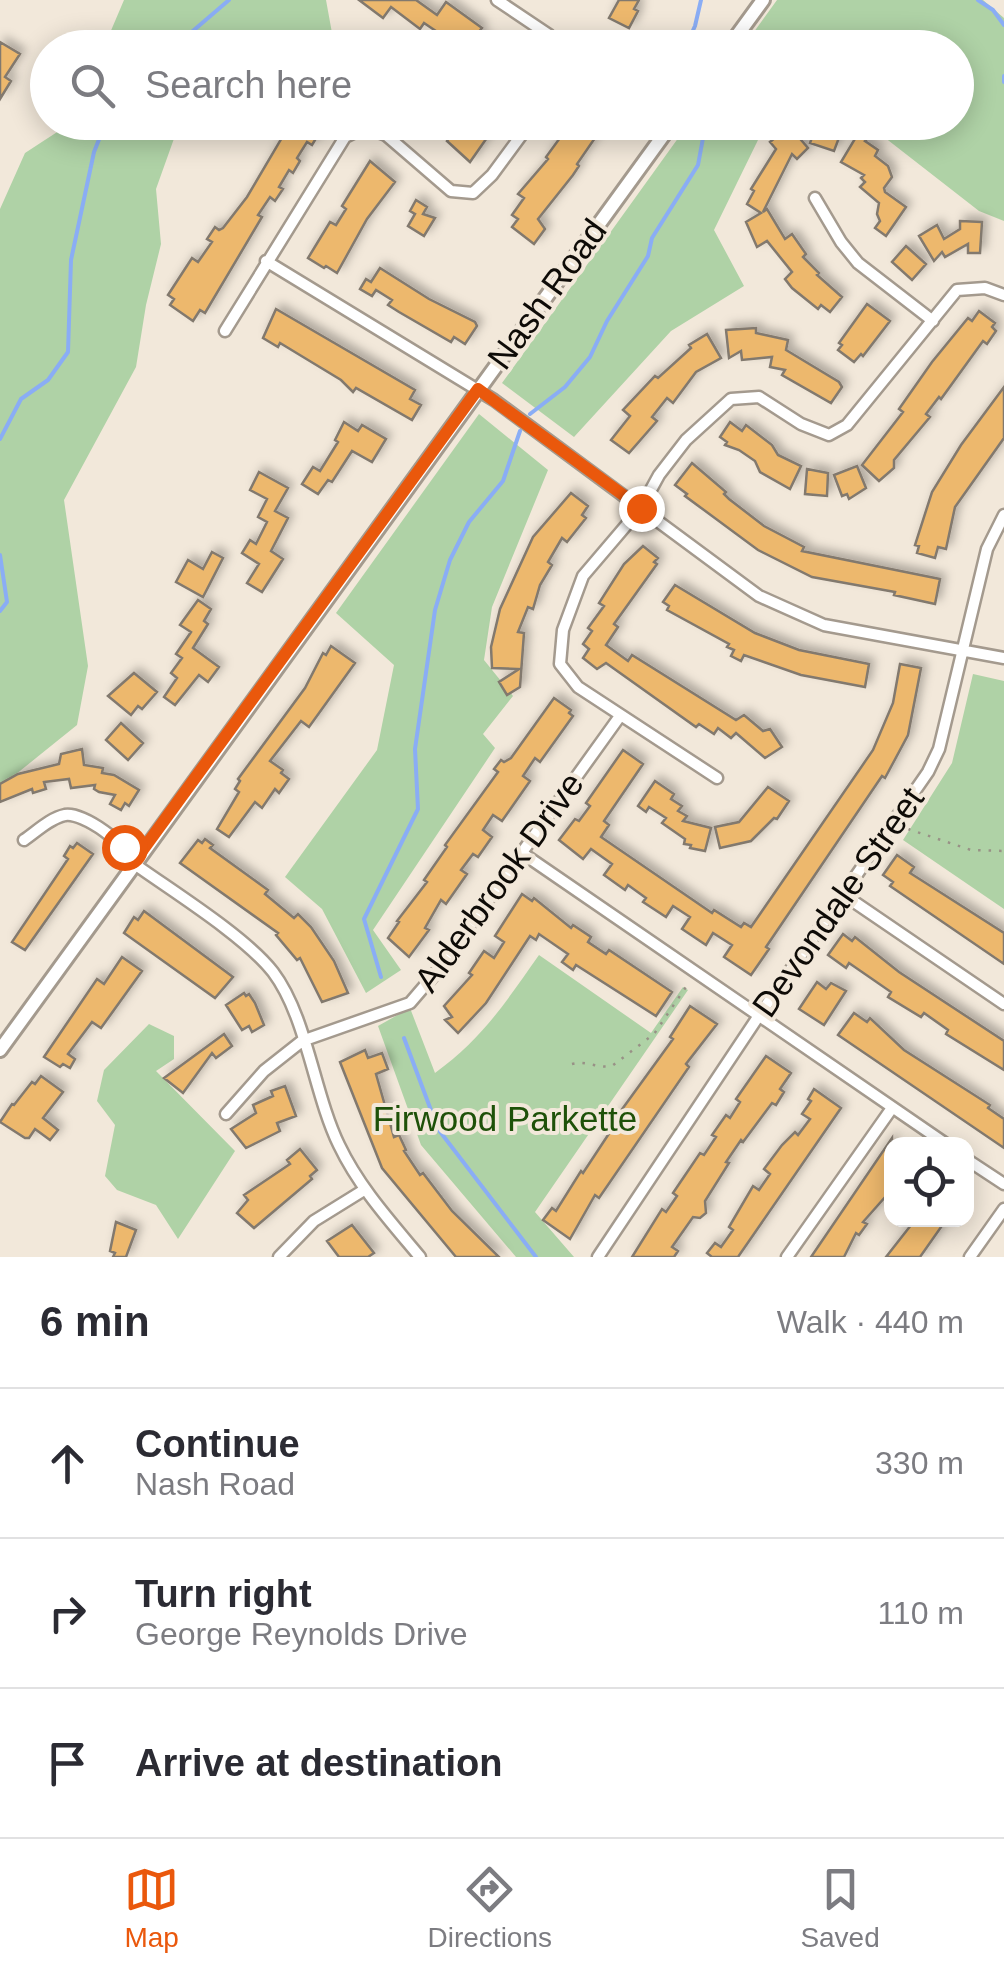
<!DOCTYPE html>
<html lang="en">
<head>
<meta charset="utf-8">
<style>
  :root { --surface:#fff; --page:#f2f2f3; --text:#2b2b33; --muted:#7c7c81; --line:#e1e1e2; --accent:#ea580c }
  body { margin:0; font-family:Helvetica,sans-serif; background:var(--page); color:var(--text) }
  .controls { position:absolute; right:30px; bottom:30px; display:grid; overflow:hidden; border-radius:20px; box-shadow:0 5px 25px #0003 }
  .controls button { width:90px; height:90px; display:grid; place-items:center; padding:0; border:0; border-bottom:2px solid var(--line); background:var(--surface); color:var(--text); font:50px sans-serif }
  .stop { position:absolute; width:30px; height:30px; margin:-22px; border:8px solid #ea580c; border-radius:50%; background:#fff }
  .stop.end { background:#ea580c; border-color:#fff; box-shadow:0 2px 10px #0008 }
  .list { margin:0; padding:0; list-style:none }
  h2 { display:flex; justify-content:space-between; align-items:center; height:130px; margin:0; padding:0 40px; font-size:42px }
  h2 small { font-size:32px; font-weight:400; color:var(--muted) }
  .list li { display:grid; grid-template-columns:65px 1fr auto; gap:30px; align-items:center; box-sizing:border-box; height:150px; padding:0 40px; border-top:2px solid var(--line) }
  .list b { display:block; font-size:38px; white-space:nowrap }
  .list p { margin:0; font-size:32px; white-space:nowrap; color:var(--muted) }
  .list em { font-size:32px; font-style:normal; color:var(--muted) }
  .icon { flex:none; width:55px; height:55px; fill:none; stroke:currentColor; stroke-width:2; stroke-linecap:round; stroke-linejoin:round }
  .map { position:relative; flex:none; width:1004px; height:1257px; overflow:hidden }
  .search { position:absolute; background:var(--surface); box-shadow:0 5px 25px #0003; left:30px; right:30px; top:30px; height:110px; display:flex; align-items:center; gap:25px; box-sizing:border-box; padding:0 35px; border-radius:55px; color:var(--muted); font-size:38px }
  .sheet { height:580px; background:var(--surface) }
  nav { display:flex; justify-content:space-around; align-items:center; box-sizing:border-box; height:140px; border-top:2px solid var(--line); background:var(--surface); font-size:28px; color:var(--muted) }
  nav a { display:grid; justify-items:center; gap:5px }
  nav .on { color:var(--accent) }
  .map>svg:first-child { display:block }
  .green { fill:#afd2a6 }
  .lines { fill:none; stroke-linecap:round; stroke-linejoin:round }
  .stream { stroke:#8aadf5; stroke-width:4 }
  .building { fill:#edb86d; stroke:#82796e; stroke-width:2.5; filter:url(#shadow) }
  .minor-casing { stroke:#a49a8e; stroke-width:15 }
  .tertiary-casing { stroke:#a49a8e; stroke-width:18 }
  .path { stroke:#989186; stroke-width:2.5; stroke-dasharray:2.5 8; stroke-linecap:butt }
  .minor { stroke:#fff; stroke-width:10 }
  .tertiary { stroke:#fff; stroke-width:12 }
  .route { stroke:#ea580c; stroke-width:12 }
  .labels { text-anchor:middle; stroke-width:8; stroke-linejoin:round; paint-order:stroke }
  .street-label { font-size:35px; fill:#0e0b07; stroke:#f2e8da }
  .park-label { font-size:35px; fill:#1e5109; stroke:#f2e8da }
</style>
</head>
<body>
<div class="map">
<svg width="1004" height="1257" viewBox="0 0 1004 1257">
  <defs>
    <filter id="shadow"><feDropShadow dx="5" dy="-5" stdDeviation="5" flood-color="#0004"/></filter>
  </defs>
  <rect width="100%" height="100%" fill="#f2e8da"/>
  <path class="green" d="M124,0H326L332,33L323,47H104Z
    M777,0H983L1004,18V221L979,211L866,123L956,122V48L743,47Z
    M71,123H194L176,133L156,189L161,244L146,305L136,367L64,500L88,666L77,725L0,787V209L25,153Z
    M689,123H785L758,140L714,230L744,286L671,331L574,437L502,383Z
    M479,414L548,470L492,607L484,660L513,696L483,734L495,748L373,930L401,970L366,993L322,909L285,877L377,750L394,665L336,613Z
    M973,674L1004,681V909L903,840L952,763Z
    M539,955L651,1033L683,987L688,990L535,1212L574,1257H516L421,1145L378,1026L410,1008L435,1073C483,1038 505,1003 539,955Z
    M149,1024L174,1036V1059L156,1071L235,1151L178,1239L156,1205L117,1190L105,1176L115,1125L97,1101L104,1070Z"/>
  <g class="lines">
    <path class="stream" d="M978,0L993,10L1004,25
      M173,48L229,0
      M685,48L695,26L701,0
      M1004,76V82
      M530,414L565,387L590,357L607,321L648,256L652,238L698,165L706,122
      M0,439L21,399L48,380L68,352L71,260L94,152L106,122
      M0,555L7,602L0,611
      M381,977L364,919L418,809L415,749L435,610L450,560L469,522L503,481L520,431
      M404,1038L438,1129L536,1257"/>
  </g>
  <path class="building" d="M359,0H416L437,15L446,2L482,28L477,34L495,48H461L424,23L420,29L391,7L383,18Z
    M619,0H639L634,9L638,11L629,28L609,18Z
    M0,42L20,54L5,77L11,81L0,99Z
    M287,122H326L312,145L307,142L297,158L300,161L293,173L289,170L279,187L283,189L275,201L270,197L258,215L262,217L205,313L200,310L193,321L170,305L174,299L168,295L192,258L198,262L212,242L207,239L215,227L219,230L223,228L247,197L283,136L280,134Z
    M468,122H498L470,162L447,141L457,127L462,131Z
    M586,122H606L577,164L579,166L573,175L538,219L545,229L534,244L512,227L518,219L512,215L524,198L518,194L548,159L546,157L565,131L575,138Z
    M824,122L843,127L834,151L810,143L815,129L820,131Z
    M789,126L808,148L797,159L792,154L763,212L767,209L785,239L792,234L806,254L803,257L819,273L817,275L842,297L830,312L821,305L818,309L792,288L785,279L792,272L767,241L757,247L746,222L761,213L747,204L754,191L751,189L776,149L770,142Z
    M859,132L868,138L865,141L878,150L875,156L888,166L892,177L884,188L885,192L906,207L886,236L875,228L880,221L877,214L879,203L860,187L865,182L861,178L864,175L841,162Z
    M370,161L395,182L367,219L337,273L326,266L324,268L308,258L330,222L336,225L346,209L342,206Z
    M416,200L427,207L423,214L435,218L424,236L408,226L415,214L410,211Z
    M960,221L982,222L980,253H968V244L945,257L942,252L934,261L919,236L937,225L944,239L960,229Z
    M906,246L926,264L912,280L892,262Z
    M380,268L429,299L475,322L477,326L465,344L454,337L451,342L399,312L388,305L392,300L376,290L372,296L360,289L366,279L371,282Z
    M867,304L890,321L863,356L861,354L854,362L838,350L842,345L839,343Z
    M276,309L415,390L410,399L421,405L412,420L356,388L353,392L341,380L313,363L280,343L278,347L263,338Z
    M979,311L995,323L992,327L996,331L987,344L983,341L941,399L939,397L926,414L930,417L894,460V468L879,481L862,465L903,412L899,409L932,362L968,318L972,321Z
    M756,328V333L788,340L786,350L839,382L842,387L831,403L782,375L785,370L770,367L772,357L742,360L741,351L729,358L726,330Z
    M707,334L721,358L696,372L673,403L667,398L652,417L657,421L629,453L611,440L630,416L623,410L655,376L658,378L691,348L689,345Z
    M1004,387V438L955,507L946,549L938,547L935,558L917,553L919,546L915,545L932,492L961,445Z
    M344,422L358,431L362,425L386,439L372,462L352,451L332,482L328,480L318,494L302,484L313,467L320,471L338,442L335,440Z
    M730,422L742,431L746,425L772,445L778,455L801,466L790,489L760,472L755,461L739,450L725,445L727,442L720,437Z
    M692,463L726,492L724,494L729,499L764,526L804,547L802,551L940,579L935,604L894,595L895,592L812,577L758,550L685,496L687,494L675,485Z
    M857,466L866,488L849,499L847,494L842,496L834,475Z
    M807,469L828,473L827,496L805,494Z
    M259,472L288,488L275,511L288,518L271,551L283,559L262,592L247,583L259,564L242,553L250,540L256,544L267,522L258,517L267,499L250,490Z
    M571,493L588,506L582,515L586,518L567,542L562,538L548,562L552,565L540,585L533,609L528,607L518,632L524,633L520,687L507,695L499,682L519,669L492,668L491,647L500,609L533,537Z
    M643,546L658,558L654,562L657,564L614,624L618,627L606,645L628,661L632,655L736,720L744,715L763,731L770,729L782,747L765,758L736,733L731,738L718,728L714,734L699,724L696,727L606,663L597,669L583,658L589,649L583,644L592,631L588,628L604,606L599,603L624,564Z
    M212,552L223,558L203,597L176,582L188,560L203,569Z
    M675,585L755,633L799,650L869,664L865,687L801,675L744,655L741,661L731,656L734,650L727,647L729,644L667,610L669,606L663,602Z
    M198,600L211,609L204,621L208,624L193,648L219,667L208,682L199,675L175,705L164,697L177,678L171,673L182,658L176,654L191,632L180,625Z
    M331,646L355,663L309,727L301,721L270,761L283,770L281,773L289,779L279,793L275,789L262,808L255,802L229,837L217,829L239,792L235,789L240,781L238,779L305,688L323,653L326,655Z
    M900,664L921,668L908,735L885,778L882,776L766,947L769,949L751,975L724,957L732,945L713,933L706,945L682,929L690,917L673,906L666,917L643,902L646,898L628,885L625,890L604,875L612,864L591,849L583,859L559,840L575,819L579,821L590,806L586,803L623,750L643,764L604,821L609,825L601,837L712,913L714,910L741,927L744,923L751,927L873,750L893,703Z
    M134,673L157,692L142,709L138,706L131,715L108,696Z
    M554,698L571,710L569,713L573,716L540,762L535,758L523,776L530,781L502,821L493,815L483,830L492,837L478,857L473,854L461,870L467,874L446,904L441,900L425,928L429,930L409,957L388,938L399,922L397,921L427,882L424,880L447,847L445,845L498,772L494,769L501,760L504,762L511,758Z
    M121,723L143,743L128,760L106,740Z
    M82,749L84,765L103,768L102,773L114,775L139,790L129,806L125,803L121,810L110,804L115,795L99,792L94,789L95,785L71,788L69,779L44,782L46,789L33,793L32,789L0,802V784L18,774L59,764L61,754Z
    M655,781L674,794L671,799L682,806L678,811L687,816L683,821L711,828L705,851L690,848L691,845L684,844L685,839L662,823L666,818L649,807L646,812L638,806Z
    M768,787L789,801L777,819L774,818L751,841L720,848L715,827L739,822Z
    M205,839L213,845L210,848L268,890L265,894L294,918L298,914L311,927L334,961L348,993L322,1002L300,958L297,960L276,935L278,933L180,863L198,840L202,843Z
    M77,843L93,854L25,950L12,942L68,859L64,856L70,846L73,848Z
    M897,855L914,867L910,873L1004,933V964L890,886L893,882L883,875Z
    M522,894L532,901L534,898L571,928L573,925L591,937L588,942L606,954L609,950L672,992L656,1016L576,965L573,970L562,962L568,954L539,934L536,940L530,936L486,1003L458,1033L445,1020L452,1017L444,1006L472,975L469,973L484,951L494,958L504,942L495,936Z
    M144,911L233,977L215,998L124,933L134,917L138,920Z
    M843,934L852,941L855,937L899,972L1004,1041V1070L946,1034L948,1030L924,1013L921,1017L888,997L891,992L849,963L846,968L828,955Z
    M122,957L142,971L101,1028L92,1022L68,1054L75,1059L70,1068L63,1064L60,1067L44,1057L97,979L104,984Z
    M817,982L826,989L831,983L846,991L824,1025L799,1009Z
    M244,993L246,996L249,994L255,1003L264,1025L252,1032L249,1026L242,1030L226,1005Z
    M690,1006L717,1024L686,1064L689,1067L599,1198L595,1195L570,1239L543,1220L552,1208L556,1211L581,1171L583,1173L610,1132L607,1130L673,1039L670,1037Z
    M854,1013L867,1022L870,1018L904,1050L990,1105L988,1108L1004,1119V1148L838,1035Z
    M224,1034L232,1046L216,1058L212,1053L183,1093L164,1078Z
    M365,1050L368,1058L382,1053L388,1069L376,1074L394,1137L399,1135L406,1150L404,1151L420,1175L423,1173L452,1211L499,1257H456L382,1168L340,1062Z
    M766,1056L791,1073L780,1089L784,1092L776,1105L772,1103L743,1142L741,1140L726,1162L729,1163L705,1201L706,1213L700,1218L693,1217L672,1247L678,1251L674,1257H632L662,1209L666,1212L677,1196L673,1193L694,1162L700,1153L704,1155L716,1137L712,1135L726,1115L730,1118L740,1102L736,1099Z
    M41,1076L63,1092L43,1118L58,1130L50,1140L35,1129L29,1138H25L0,1122L12,1104L14,1105L32,1082L35,1084Z
    M285,1086L296,1116L277,1123L280,1131L246,1148L231,1129L256,1113L253,1105L273,1096L271,1091Z
    M814,1089L841,1108L738,1257H712L707,1253L715,1243L721,1247L733,1230L729,1227L753,1186L759,1190L770,1174L764,1169L782,1145L795,1132L798,1135L810,1119L802,1114L811,1101L808,1099Z
    M892,1138V1186L886,1196L863,1222L867,1224L859,1235L856,1233L844,1257H811Z
    M300,1149L317,1170L310,1176L312,1179L254,1228L237,1213L248,1200L244,1195L290,1164L287,1160Z
    M915,1220H946L920,1257H886Z
    M116,1222L136,1230L126,1257H113L115,1253L110,1251Z
    M352,1225L374,1253L368,1257H339L327,1241Z"/>
  <g class="lines">
    <defs>
      <path id="minor" d="M497,0L549,35L561,48
        M815,198L841,242L858,263L933,321
        M266,261L494,400L759,596L824,625L1004,658
        M225,331L345,137L365,127L386,135L451,191L473,193L492,175L531,122
        M717,778L578,687L560,664L563,630L583,576L641,508L659,475L686,440L731,399L759,397L801,424L829,435L847,425L957,290L985,288L1004,295
        M24,840C36,832 50,818 65,815C83,812 129,845 133,863C172,891 245,936 273,972C307,1017 314,1094 339,1145C359,1187 390,1221 420,1257
        M522,853L946,1144
        M844,895L1004,1004
        M226,1114L264,1071L302,1041L410,1003L434,975L620,716
        M966,1159L1004,1184
        M279,1257L314,1221L364,1190
        M598,1257L758,1017L928,772L939,749L987,549L1004,515
        M787,1257L892,1108
        M970,1257L1004,1209"/>
      <path id="tertiary" d="M728,48L763,0
        M0,1050L673,122"/>
    </defs>
    <use href="#minor" class="minor-casing"/>
    <use href="#tertiary" class="tertiary-casing"/>
    <path class="path" d="M908,829L971,850L1004,851
      M572,1064C586,1060 598,1069 612,1066L654,1034L690,981"/>
    <use href="#minor" class="minor"/>
    <use href="#tertiary" class="tertiary"/>
  </g>
  <g class="lines">
    <path class="route" d="M124,847L134,862L478,389L641,508"/>
  </g>
  <g class="labels">
    <g class="street-label">
      <text transform="translate(547 294) rotate(-54)" y="12">Nash Road</text>
      <text transform="translate(499 882) rotate(-54)" y="12">Alderbrook Drive</text>
      <text transform="translate(838 902) rotate(-55)" y="12">Devondale Street</text>
    </g>
    <g class="park-label">
      <text x="505" y="1131">Firwood Parkette</text>
    </g>
  </g>
</svg>
<div class="controls">
<button><svg class="icon" aria-label="locate" viewBox="0 0 24 24"><circle cx="12" cy="12" r="6"/><path d="M12 2v4M12 18v4M2 12h4M18 12h4"/></svg></button>
</div>
<div class="stop" style="left:124px;top:847px"></div>
<div class="stop end" style="left:641px;top:508px"></div>
<div class="search"><svg class="icon" aria-label="search" viewBox="0 0 24 24"><circle cx="10" cy="10" r="6"/><path d="M15 15l6 6"/></svg>Search here</div>
</div>
<section class="sheet">
<h2>6 min<small>Walk · 440 m</small></h2>
<ul class="list">
<li><svg class="icon" aria-label="ahead" viewBox="0 0 24 24"><path d="M12 20V5M6 11l6-6 6 6"/></svg><div><b>Continue</b><p>Nash Road</p></div><em>330 m</em></li>
<li><svg class="icon" aria-label="right" viewBox="0 0 24 24"><path d="M7 20v-9h11M14 6l5 5-5 5"/></svg><div><b>Turn right</b><p>George Reynolds Drive</p></div><em>110 m</em></li>
<li><svg class="icon" aria-label="arrive" viewBox="0 0 24 24"><path d="M6 21V4h12l-3 4 3 4H6"/></svg><div><b>Arrive at destination</b></div></li>
</ul>
</section>
<nav>
<a class="on"><svg class="icon" aria-label="map" viewBox="0 0 24 24"><path d="M3 6l6-2 6 2 6-2v14l-6 2-6-2-6 2zM9 4v14M15 6v14"/></svg>Map</a>
<a><svg class="icon" aria-label="directions" viewBox="0 0 24 24"><path d="M12 3l9 9-9 9-9-9zM9 14v-3h6M13 9l2 2-2 2"/></svg>Directions</a>
<a><svg class="icon" aria-label="saved" viewBox="0 0 24 24"><path d="M7 4h10v16l-5-4-5 4z"/></svg>Saved</a>
</nav>
</body>
</html>
